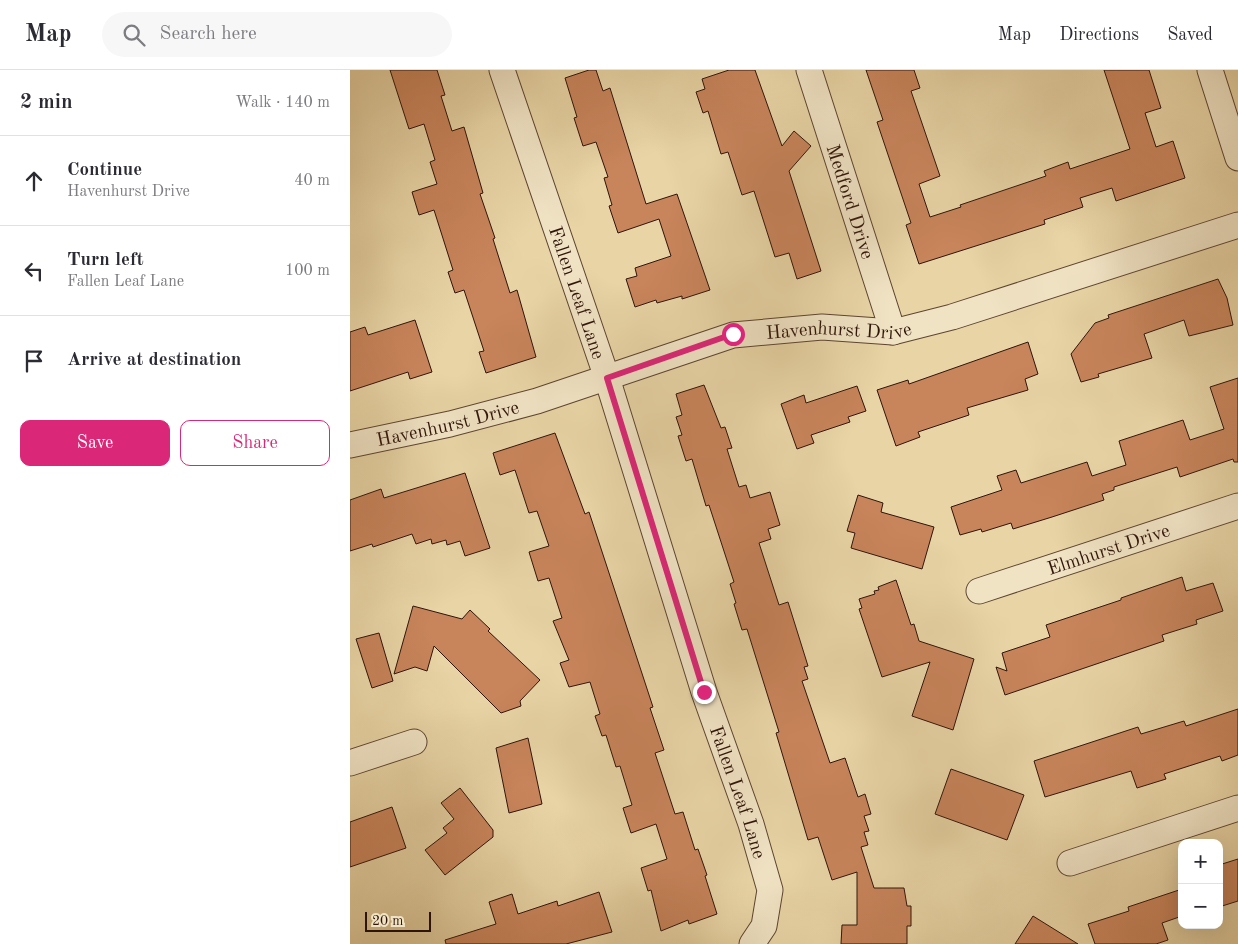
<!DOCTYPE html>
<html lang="en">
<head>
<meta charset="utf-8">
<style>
  :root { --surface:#fff; --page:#f7f7f7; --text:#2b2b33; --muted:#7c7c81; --line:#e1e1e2; --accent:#db2777 }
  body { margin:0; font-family:"Old Standard TT",serif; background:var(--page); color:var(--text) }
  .controls { position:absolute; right:15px; bottom:15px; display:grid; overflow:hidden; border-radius:10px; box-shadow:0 5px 20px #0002 }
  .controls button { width:45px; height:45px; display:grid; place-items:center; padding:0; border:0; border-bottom:1px solid var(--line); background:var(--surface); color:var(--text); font:25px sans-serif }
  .scale { position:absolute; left:15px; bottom:12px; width:66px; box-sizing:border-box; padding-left:5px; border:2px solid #2f140a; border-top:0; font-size:14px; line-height:18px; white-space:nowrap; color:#2f140a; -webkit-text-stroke:4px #f0e3c4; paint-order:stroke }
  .stop { position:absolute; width:15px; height:15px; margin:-11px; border:4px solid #db2777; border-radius:50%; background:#fff }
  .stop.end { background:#db2777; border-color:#fff; box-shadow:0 1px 5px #0008 }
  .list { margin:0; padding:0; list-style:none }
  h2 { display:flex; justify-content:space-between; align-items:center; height:65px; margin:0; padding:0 20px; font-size:21px }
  h2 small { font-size:16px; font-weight:400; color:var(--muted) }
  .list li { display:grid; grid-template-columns:32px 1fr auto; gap:15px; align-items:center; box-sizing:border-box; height:90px; padding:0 20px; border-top:1px solid var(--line) }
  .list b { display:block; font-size:19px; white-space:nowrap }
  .list p { margin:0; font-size:16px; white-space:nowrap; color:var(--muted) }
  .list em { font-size:16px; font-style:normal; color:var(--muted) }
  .actions { display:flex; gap:10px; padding:15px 20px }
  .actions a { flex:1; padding:11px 0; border:1px solid var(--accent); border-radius:10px; text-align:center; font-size:18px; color:var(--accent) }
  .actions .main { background:var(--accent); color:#fff }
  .icon { flex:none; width:28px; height:28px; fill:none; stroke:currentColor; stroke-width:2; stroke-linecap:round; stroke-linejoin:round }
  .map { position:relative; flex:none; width:888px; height:874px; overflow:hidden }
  header { display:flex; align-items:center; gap:30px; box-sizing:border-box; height:70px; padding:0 25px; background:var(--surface); border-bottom:1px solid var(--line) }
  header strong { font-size:24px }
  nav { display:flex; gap:28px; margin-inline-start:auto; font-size:18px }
  .search { width:350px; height:45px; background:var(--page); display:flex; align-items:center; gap:12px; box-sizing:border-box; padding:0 18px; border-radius:28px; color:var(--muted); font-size:19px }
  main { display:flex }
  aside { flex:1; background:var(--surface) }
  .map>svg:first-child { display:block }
  .building { fill:#c8845b; stroke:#2f140a }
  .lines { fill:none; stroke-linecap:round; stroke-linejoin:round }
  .minor-casing { stroke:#5d4431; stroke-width:27 }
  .minor { stroke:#f0e3c4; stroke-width:25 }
  .route { stroke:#db2777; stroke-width:6 }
  .labels { text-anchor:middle; stroke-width:4; stroke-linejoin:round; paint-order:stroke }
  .street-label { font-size:19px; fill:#2f140a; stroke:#f0e3c4 }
</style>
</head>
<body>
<header>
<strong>Map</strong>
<div class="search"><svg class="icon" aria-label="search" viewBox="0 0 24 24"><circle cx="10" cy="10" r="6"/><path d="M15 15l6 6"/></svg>Search here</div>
<nav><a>Map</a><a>Directions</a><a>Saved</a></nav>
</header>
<main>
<aside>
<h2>2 min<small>Walk · 140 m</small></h2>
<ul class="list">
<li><svg class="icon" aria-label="ahead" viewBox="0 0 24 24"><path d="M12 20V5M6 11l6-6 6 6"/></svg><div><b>Continue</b><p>Havenhurst Drive</p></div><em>40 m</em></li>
<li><svg class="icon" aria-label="left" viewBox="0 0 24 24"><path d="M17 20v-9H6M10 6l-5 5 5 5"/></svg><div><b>Turn left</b><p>Fallen Leaf Lane</p></div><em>100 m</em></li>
<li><svg class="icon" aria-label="arrive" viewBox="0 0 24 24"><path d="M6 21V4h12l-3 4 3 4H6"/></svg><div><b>Arrive at destination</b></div></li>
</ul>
<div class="actions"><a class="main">Save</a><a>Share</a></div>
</aside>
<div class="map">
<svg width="888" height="874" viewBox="0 0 888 874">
  <rect width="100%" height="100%" fill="#e8d4a5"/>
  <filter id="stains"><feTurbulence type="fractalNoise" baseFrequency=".004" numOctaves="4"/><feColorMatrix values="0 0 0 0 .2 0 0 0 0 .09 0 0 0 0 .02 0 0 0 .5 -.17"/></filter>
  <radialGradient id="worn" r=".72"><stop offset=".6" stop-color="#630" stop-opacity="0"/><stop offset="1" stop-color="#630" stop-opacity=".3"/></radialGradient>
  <path class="building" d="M40,0H87L95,25L91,26L102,61L114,57L133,123L130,124L145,168L143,169L160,223L167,220L186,287L136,303L129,282L134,281L114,220L105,223L98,202L103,200L84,140L69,145L62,122L87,114L80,92L85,90L74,54L59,59Z
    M239,0H246L253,21L260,18L296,134L327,124L360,220L332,229V226L307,233L306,230L285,237L276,209L287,206L285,198L321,186L309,149L268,163L259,136L262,135L254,108L258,107L246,72L233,76L224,48L227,47L215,8Z
    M379,0H405L432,76L444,61L461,76L439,101L471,201L447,209L439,183L425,187L404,121L392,125L378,82L371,84L358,41L353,43L346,22L355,19L352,9Z
    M516,0H564L570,18L561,21L590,106L569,114L580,147L611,137L610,135L696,106L694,101L718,92L720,99L780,79L754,0H799L811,38L795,43L806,77L823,71L835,108L766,131L762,118L730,128L733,137L694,150L695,154L569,194L556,155L561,153L527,52L533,50Z
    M868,209L877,228L883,255L839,266L834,250L794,264L802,288L748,304L749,307L731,312L721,284L745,253L759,248L758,245Z
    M65,250L82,302L60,309L58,302L0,321V262L15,257L18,265Z
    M678,272L688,304L675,309L678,320L617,338L619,345L568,362L570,367L546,376L527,320L558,310L559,314Z
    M888,308V392H884L883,389L830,407L827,397L764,417V420L752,424L754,430L702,447L663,459L661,453L632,462L631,459L610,465L601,437L652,420L647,406L666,400L671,413L737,392L742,406L776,395L769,371L833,350L840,370L874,359L860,317Z
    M354,315L371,358L375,357L382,378L377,379L389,417L396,415L400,428L420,422L430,455L418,459L421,469L409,473L429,535L438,532L458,596L454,597L458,609L452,611L480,693L495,688L508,727L515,724L521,744L514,746L519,761L514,762L518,775L511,777L524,818H554L557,836H561V856H557V874H491L492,855H507V802L482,810L468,767L458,770L426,663L429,662L397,559L392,560L384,534L386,533L380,514L384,512L359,435L356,436L342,389L336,391L328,366L332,365L326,347L332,345L326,324Z
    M507,316L516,341L498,347L500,352L461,365L464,373L447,379L431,334L454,325L456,333Z
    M205,363L235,444L239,442L303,637L300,638L314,680L305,683L325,744L333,742L345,780L348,779L357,805L355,806L367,844L339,854L338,850L311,861L301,820L298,821L291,798L317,789L306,754L281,763L273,738L282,735L270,696L266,697L256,665L252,666L245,646L250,644L240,612L219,617L210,593L219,590L203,551L212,548L199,508L188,511L179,482L199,476L187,441L179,443L165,400L150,405L143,383Z
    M115,403L140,478L115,486L110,471L97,475L96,470L82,474L81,469L66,474L62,464L23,477L22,474L0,481V430L31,419L34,428Z
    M508,425L533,433L531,442L584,457L572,499L501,478L505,463L497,461Z
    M832,507L836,521L863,513L873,541L846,550L847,554L812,565L814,571L655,625L646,597L657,601L652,583L700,567L696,555L771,530V528Z
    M546,510L561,555L564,554L569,571L624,589L603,660L562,646L580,592L532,607L509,539L512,538L509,529L525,524L524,521L529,520L528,517Z
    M63,536L112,549L120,540L140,559L138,561L190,610L170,631L171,636L151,643L84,576L77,601L65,597L44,604Z
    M29,563L43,611L22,618L6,569Z
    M888,639V685L872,691L870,686L814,704L816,709L787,718L781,701L695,727L684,691L788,657L791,664L834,651L836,656Z
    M178,668L192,734L159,743L146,678Z
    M601,699L674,725L657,770L585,744Z
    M110,718L143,760V767L95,805L75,780L97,763L93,758L104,749L91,733Z
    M42,737L56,778L0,797V752Z
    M888,789V831L869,837V795Z
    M832,819V846L812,853L818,870L806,874H745L738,854L779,841L778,837Z
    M249,822L262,862L216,874H96L95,870L146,854L139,832L162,824L168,844L207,831L208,836Z
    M683,846L728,874H665Z"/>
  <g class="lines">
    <defs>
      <g id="minor">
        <path id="s1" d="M152,0L257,308L354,622L401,754L420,820L414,856L402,874"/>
        <path id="s2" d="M459,0L543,262"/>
        <path d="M860,0L888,88"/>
        <path id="s3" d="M0,375L100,354L187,331L383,265L472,257L543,262L602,247L888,155"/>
        <path id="s4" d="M629,521L888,436"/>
        <path d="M0,693L64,672"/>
        <path d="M720,793L888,738"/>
      </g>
    </defs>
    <use href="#minor" class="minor-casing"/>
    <use href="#minor" class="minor"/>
  </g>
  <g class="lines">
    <path class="route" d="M354,622L257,308L383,264"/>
  </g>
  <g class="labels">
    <g class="street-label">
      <text dy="7" stroke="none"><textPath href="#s2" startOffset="138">Medford Drive</textPath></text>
      <text dy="7" stroke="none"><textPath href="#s1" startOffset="235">Fallen Leaf Lane</textPath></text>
      <text dy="7" stroke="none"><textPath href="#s3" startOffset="505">Havenhurst Drive</textPath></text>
      <text dy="7" stroke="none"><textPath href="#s3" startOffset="100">Havenhurst Drive</textPath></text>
      <text dy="7" stroke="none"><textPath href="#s4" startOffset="136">Elmhurst Drive</textPath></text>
      <text dy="7" stroke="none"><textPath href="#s1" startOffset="760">Fallen Leaf Lane</textPath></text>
    </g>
  </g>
  <rect width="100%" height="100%" filter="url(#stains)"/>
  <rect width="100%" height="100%" fill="url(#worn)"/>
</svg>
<div class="controls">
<button>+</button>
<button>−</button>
</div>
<div class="scale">20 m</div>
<div class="stop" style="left:383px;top:264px"></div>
<div class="stop end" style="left:354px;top:622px"></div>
</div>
</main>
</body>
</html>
